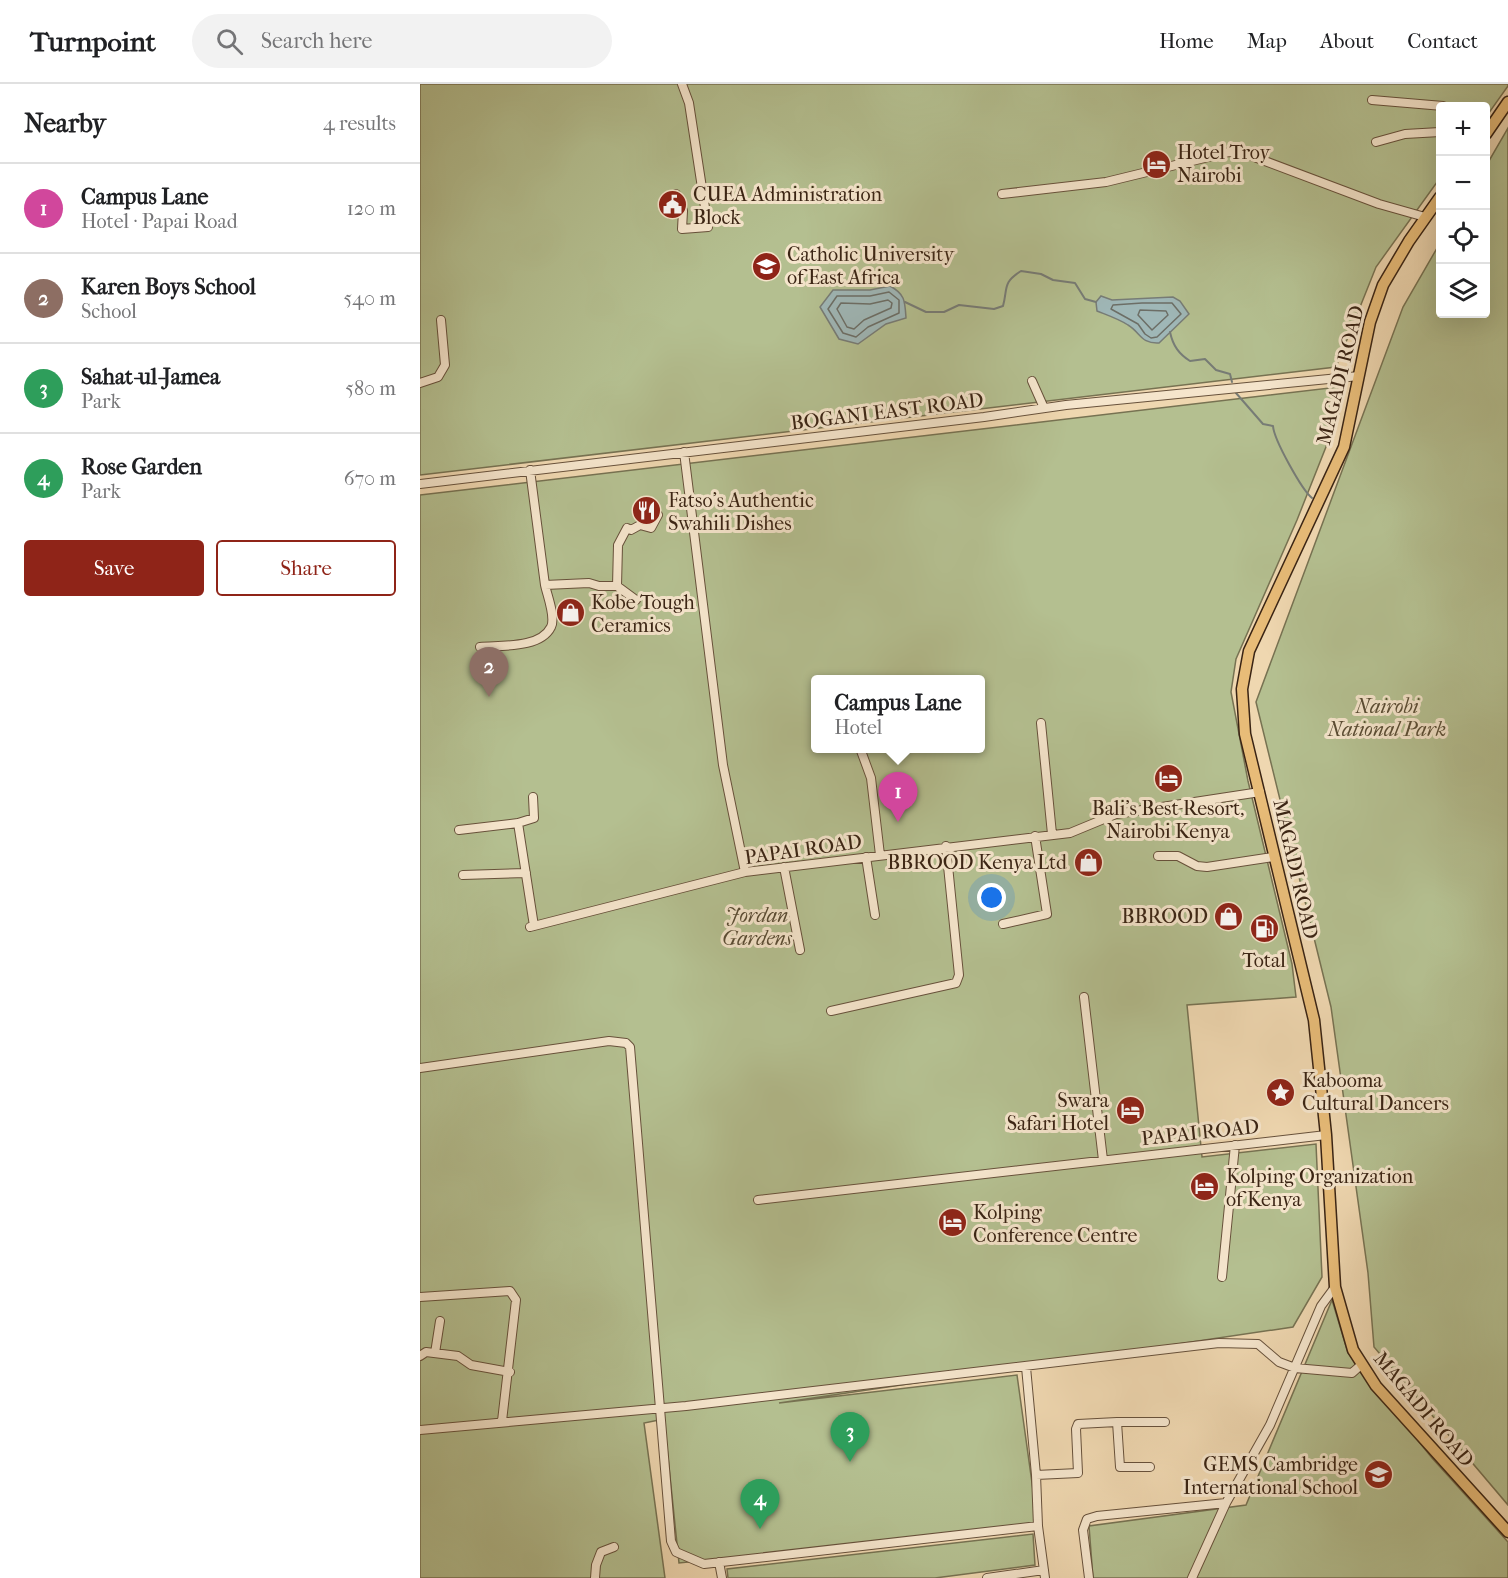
<!DOCTYPE html>
<html lang="en">
<head>
<meta charset="utf-8">
<style>
  :root { --surface:#fff; --page:#f2f2f2; --text:#202124; --muted:#757577; --line:#e0e0e0; --accent:#8f2418 }
  body { margin:0; font-family:"IM FELL French Canon",serif; background:var(--page); color:var(--text) }
  .controls { position:absolute; right:18px; top:18px; display:grid; overflow:hidden; border-radius:6px; box-shadow:0 6px 24px #0002 }
  .controls button { width:54px; height:54px; display:grid; place-items:center; padding:0; border:0; border-bottom:2px solid var(--line); background:var(--surface); color:var(--text); font:30px sans-serif }
  .you { position:absolute; left:572px; top:814px; width:21px; height:21px; margin:-15px; border:4px solid #fff; border-radius:50%; background:#1a73e8; box-shadow:0 0 0 9px #1a73e833 }
  .badge { display:grid; place-items:center; width:39px; height:39px; border-radius:50%; background:var(--accent); color:#fff; font-size:20px; font-weight:700 }
  .pin { position:absolute; translate:-50% -50px; filter:drop-shadow(0 2px 3px #0008) }
  .pin::after { content:''; position:absolute; top:32px; width:21px; height:18px; background:inherit; clip-path:polygon(0 0,100% 0,50% 100%) }
  .popup { position:absolute; left:391px; top:591px; width:174px; height:78px; box-sizing:border-box; display:grid; place-content:center; border-radius:6px; background:var(--surface); filter:drop-shadow(0 2px 4px #0005); font-size:20px; white-space:nowrap; color:var(--muted) }
  .popup b { font-size:22px; color:var(--text) }
  .popup::after { content:''; position:absolute; left:50%; top:100%; margin-left:-12px; border:12px solid transparent; border-top-color:var(--surface) }
  .list { margin:0; padding:0; list-style:none }
  h2 { display:flex; justify-content:space-between; align-items:center; height:78px; margin:0; padding:0 24px; font-size:26px }
  h2 small { font-size:20px; font-weight:400; color:var(--muted) }
  .list li { display:grid; grid-template-columns:39px 1fr auto; gap:18px; align-items:center; box-sizing:border-box; height:90px; padding:0 24px; border-top:2px solid var(--line) }
  .list b { display:block; font-size:22px; white-space:nowrap }
  .list p { margin:0; font-size:20px; white-space:nowrap; color:var(--muted) }
  .list em { font-size:20px; font-style:normal; color:var(--muted) }
  .actions { display:flex; gap:12px; padding:18px 24px }
  .actions a { flex:1; padding:14px 0; border:2px solid var(--accent); border-radius:6px; text-align:center; font-size:21px; color:var(--accent) }
  .actions .main { background:var(--accent); color:#fff }
  .icon { flex:none; width:33px; height:33px; fill:none; stroke:currentColor; stroke-width:2; stroke-linecap:round; stroke-linejoin:round }
  .map { position:relative; flex:none; width:1088px; height:1494px; overflow:hidden }
  header { display:flex; align-items:center; gap:36px; box-sizing:border-box; height:84px; padding:0 30px; background:var(--surface); border-bottom:2px solid var(--line) }
  header strong { font-size:28px }
  nav { display:flex; gap:33px; margin-inline-start:auto; font-size:21px }
  .search { width:420px; height:54px; background:var(--page); display:flex; align-items:center; gap:15px; box-sizing:border-box; padding:0 21px; border-radius:33px; color:var(--muted); font-size:22px }
  main { display:flex }
  aside { flex:1; background:var(--surface) }
  .map>svg:first-child { display:block }
  .green { fill:#b4bf90; stroke:#777252; stroke-width:1.5; fill-rule:evenodd }
  .water { fill:#9fb7b7; stroke:#777c76; stroke-width:1.5 }
  .lines { fill:none; stroke-linecap:round; stroke-linejoin:round }
  .shore { stroke:#6c6e66; stroke-width:1.5 }
  .stream { stroke:#777c76; stroke-width:2 }
  .minor-casing { stroke:#67513b; stroke-width:10 }
  .highway-casing { stroke:#3a2414; stroke-width:13 }
  .minor { stroke:#f5e5cc; stroke-width:8 }
  .highway { stroke:#e8bc78; stroke-width:10 }
  .labels { text-anchor:middle; stroke-width:6; stroke-linejoin:round; paint-order:stroke }
  .poi-label { font-size:20px; fill:#3a2414; stroke:#f5e5cc; text-anchor:start }
  .street-label { font-size:20px; fill:#3a2414; stroke:#f5e5cc }
  .park-label { font-size:20px; font-style:italic; fill:#584b33; stroke:#f5e5cc }
</style>
</head>
<body>
<header>
<strong>Turnpoint</strong>
<div class="search"><svg class="icon" aria-label="search" viewBox="0 0 24 24"><circle cx="10" cy="10" r="6"/><path d="M15 15l6 6"/></svg>Search here</div>
<nav><a>Home</a><a>Map</a><a>About</a><a>Contact</a></nav>
</header>
<main>
<aside>
<h2>Nearby<small>4 results</small></h2>
<ul class="list">
<li><span class="badge" style="background:#d1479c">1</span><div><b>Campus Lane</b><p>Hotel · Papai Road</p></div><em>120 m</em></li>
<li><span class="badge" style="background:#8d6e63">2</span><div><b>Karen Boys School</b><p>School</p></div><em>540 m</em></li>
<li><span class="badge" style="background:#2e9e5b">3</span><div><b>Sahat-ul-Jamea</b><p>Park</p></div><em>580 m</em></li>
<li><span class="badge" style="background:#2e9e5b">4</span><div><b>Rose Garden</b><p>Park</p></div><em>670 m</em></li>
</ul>
<div class="actions"><a class="main">Save</a><a>Share</a></div>
</aside>
<div class="map">
<svg width="1088" height="1494" viewBox="0 0 1088 1494">
  <rect width="100%" height="100%" fill="#efd7b0"/>
  <filter id="stains"><feTurbulence type="fractalNoise" baseFrequency=".00333" numOctaves="4"/><feColorMatrix values="0 0 0 0 .2 0 0 0 0 .09 0 0 0 0 .02 0 0 0 .5 -.17"/></filter>
  <radialGradient id="worn" r=".72"><stop offset=".6" stop-color="#630" stop-opacity="0"/><stop offset="1" stop-color="#630" stop-opacity=".3"/></radialGradient>
  <path class="green" d="M0,0H1088V2L1066,33V22H1020V94L956,183L916,283L0,391Z
    M1088,44V1421L954,1263L948,1189L911,923L836,618L983,223L1020,159V230H1066V82Z
    M918,303L919,330L877,436L816,575L811,608L828,697L872,880L876,913L767,921L782,1073L896,1060L902,1193L873,1243L359,1319L597,1291L618,1442L259,1479L244,1335L224,1339L245,1494H0V411ZM396,596H560V664H396Z
    M912,1216L928,1269L1012,1374L1088,1458V1494H673L669,1442L826,1421Z
    M613,1450L615,1481L515,1494H308L307,1485Z"/>
  <path class="water" d="M470,202C485,210 485,217 486,234L466,240L438,260L419,255L400,223L413,206H450Z
    M681,212L692,216L753,213L760,217L769,230L739,259C721,260 721,249 708,241C699,235 687,231 677,227L676,218Z"/>
  <g class="lines">
    <path class="shore" d="M469,208L479,216V229L448,243L436,253L423,249L408,225L417,212H450Z
      M468,216L472,219L471,224L444,236L434,245L427,243L417,225L421,219L450,220Z
      M722,219H752L761,230L737,253L731,254L725,250L718,240L691,225L693,221Z
      M720,226L746,227L748,231L732,246L718,231Z"/>
    <path class="stream" d="M485,218L506,228H524L539,221L574,225L583,222C588,204 582,199 601,187L621,190L633,196L655,199L665,215L676,218
      M750,248C753,262 759,270 770,277L785,275L796,286L810,290L812,298
      M816,309L843,340L853,342C854,356 882,406 892,414"/>
    <defs>
      <path id="minor" d="M952,16L1023,22
        M956,58L985,50L1020,48
        M256,110L263,127L262,145L288,143L269,19L262,0
        M582,110L686,98L809,68L829,71L959,120L1005,133
        M612,297L624,324
        M0,299L18,293L25,281L21,236
        M264,368L303,681L325,788
        M110,386L125,501L169,499L179,502H197L198,461L207,444L211,446L220,441L231,444L238,431
        M0,400L564,333L646,321L939,292
        M197,502L216,516
        M60,563C80,561 120,565 131,543C136,533 127,511 125,501
        M621,639L632,750
        M440,664L451,694L460,771
        M98,739L114,734L113,713
        M39,746L98,739L114,842
        M738,772H758L777,782L787,783L853,773
        M446,773L455,831
        M364,783L380,866
        M43,791L106,789
        M583,840L627,830L615,752
        M110,843L325,788L650,749L696,730L840,708
        M664,913L683,1076
        M411,927L536,899L539,891L526,762
        M0,984L189,957L206,959L210,963L251,1457L256,1468L284,1480L618,1442L625,1494
        M338,1116L906,1051
        M802,1193L815,1061
        M0,1213L90,1207L96,1216L82,1337
        M15,1269L20,1237
        M0,1272L6,1268L38,1272L51,1281L90,1288
        M606,1283L616,1391
        M697,1338H745
        M0,1346L266,1322L799,1259L838,1260L859,1278L875,1284L932,1289L941,1281
        M618,1442L616,1391L658,1389L656,1345L658,1340L697,1338L700,1383H730
        M299,1478L302,1494
        M175,1494L176,1481L181,1468L194,1463
        M567,1494L624,1486
        M669,1494L663,1446L667,1435L677,1432L806,1419
        M772,1494L806,1419L850,1341L901,1222L915,1203"/>
      <path id="highway" d="M1066,50L1088,18
        M1020,113L989,157L963,201L950,238L924,363L829,567L822,605L825,650L894,936L906,1051L915,1203L933,1266L956,1302L1088,1448"/>
    </defs>
    <use href="#minor" class="minor-casing"/>
    <use href="#highway" class="highway-casing"/>
    <use href="#minor" class="minor"/>
    <use href="#highway" class="highway"/>
  </g>
  <defs>
    <symbol id="hotel-disc" viewBox="-11 -11 22 22"><circle r="9.5" fill="#8f2418" stroke="#f5e5cc"/><path d="M-6-4.5h1.5V1H6V5H4.5V3h-9V5H-6ZM-4 0a1.8 1.8 0 1 1 3.6 0ZM.5 0V-2.5h3Q6-2.5 6 0Z" fill="#fff"/></symbol>
    <symbol id="civic-disc" viewBox="-11 -11 22 22"><circle r="9.5" fill="#8f2418" stroke="#f5e5cc"/><path d="M-.6-6.5H3V-4.5H.6V-3L4-1V1h2V6H-6V1h2V-1L-.6-3ZM-1.2 2.5V6h2.4V2.5Z" fill="#fff"/></symbol>
    <symbol id="university-disc" viewBox="-11 -11 22 22"><circle r="9.5" fill="#8f2418" stroke="#f5e5cc"/><path d="M0-5L7-2L0 1L-7-2ZM-4 1L0 2.5L4 1V4Q0 6-4 4Z" fill="#fff"/></symbol>
    <symbol id="restaurant-disc" viewBox="-11 -11 22 22"><circle r="9.5" fill="#8f2418" stroke="#f5e5cc"/><path d="M-5-6h1v4h1v-4h1v4h1v-4h1v5L-1.5 .5V6h-2V.5L-5-1ZM5-6V6H3V1.5H1.5Q1.5-4 5-6Z" fill="#fff"/></symbol>
    <symbol id="shop-disc" viewBox="-11 -11 22 22"><circle r="9.5" fill="#8f2418" stroke="#f5e5cc"/><path d="M-5-2.5h2.3a2.7 3.5 0 0 1 5.4 0H5L5.5 6h-11ZM-1.5-2.5h3a1.5 2.3 0 0 0-3 0Z" fill="#fff"/></symbol>
    <symbol id="fuel-disc" viewBox="-11 -11 22 22"><circle r="9.5" fill="#8f2418" stroke="#f5e5cc"/><path d="M-5.5-6h7V0h2V4h1.3V-2.5L3-4.5l.8-.8L6-3V5H2.5V1h-1V6h-7ZM-4.2-4.7v3.2H.2V-4.7Z" fill="#fff"/></symbol>
    <symbol id="sight-disc" viewBox="-11 -11 22 22"><circle r="9.5" fill="#8f2418" stroke="#f5e5cc"/><path d="M0-6L1.8-2.2L6-1.7L2.9 1.2L3.7 5.4L0 3.3L-3.7 5.4L-2.9 1.2L-6-1.7L-1.8-2.2Z" fill="#fff"/></symbol>
    <symbol id="school-disc" viewBox="-11 -11 22 22"><circle r="9.5" fill="#8f2418" stroke="#f5e5cc"/><path d="M0-5L7-2L0 1L-7-2ZM-4 1L0 2.5L4 1V4Q0 6-4 4Z" fill="#fff"/></symbol>
  </defs>
  <g fill-rule="evenodd">
    <use href="#hotel-disc" x="720" y="64" width="33" height="33"/>
    <use href="#civic-disc" x="236" y="104" width="33" height="33"/>
    <use href="#university-disc" x="330" y="166" width="33" height="33"/>
    <use href="#restaurant-disc" x="210" y="410" width="33" height="33"/>
    <use href="#shop-disc" x="134" y="512" width="33" height="33"/>
    <use href="#hotel-disc" x="732" y="678" width="33" height="33"/>
    <use href="#shop-disc" x="652" y="762" width="33" height="33"/>
    <use href="#shop-disc" x="792" y="816" width="33" height="33"/>
    <use href="#fuel-disc" x="828" y="828" width="33" height="33"/>
    <use href="#sight-disc" x="844" y="992" width="33" height="33"/>
    <use href="#hotel-disc" x="694" y="1010" width="33" height="33"/>
    <use href="#hotel-disc" x="768" y="1086" width="33" height="33"/>
    <use href="#hotel-disc" x="516" y="1122" width="33" height="33"/>
    <use href="#school-disc" x="942" y="1374" width="33" height="33"/>
  </g>
  <g class="labels">
    <g class="poi-label">
      <text x="757" y="75">Hotel Troy<tspan x="757" dy="23">Nairobi</tspan></text>
      <text x="273" y="117">CUEA Administration<tspan x="273" dy="23">Block</tspan></text>
      <text x="367" y="177">Catholic University<tspan x="367" dy="23">of East Africa</tspan></text>
      <text x="248" y="423">Fatso's Authentic<tspan x="248" dy="23">Swahili Dishes</tspan></text>
      <text x="171" y="525">Kobe Tough<tspan x="171" dy="23">Ceramics</tspan></text>
      <text x="748" y="731" text-anchor="middle">Bali's Best Resort,<tspan x="748" dy="23">Nairobi Kenya</tspan></text>
      <text x="647" y="785" text-anchor="end">BBROOD Kenya Ltd</text>
      <text x="788" y="839" text-anchor="end">BBROOD</text>
      <text x="844" y="883" text-anchor="middle">Total</text>
      <text x="882" y="1003">Kabooma<tspan x="882" dy="23">Cultural Dancers</tspan></text>
      <text x="689" y="1023" text-anchor="end">Swara<tspan x="689" dy="23">Safari Hotel</tspan></text>
      <text x="806" y="1099">Kolping Organization<tspan x="806" dy="23">of Kenya</tspan></text>
      <text x="553" y="1135">Kolping<tspan x="553" dy="23">Conference Centre</tspan></text>
      <text x="938" y="1387" text-anchor="end">GEMS Cambridge<tspan x="938" dy="23">International School</tspan></text>
    </g>
    <g class="street-label">
      <text transform="translate(920 291) rotate(-76)" y="7">MAGADI ROAD</text>
      <text transform="translate(467 327) rotate(-7)" y="7">BOGANI EAST ROAD</text>
      <text transform="translate(383 765) rotate(-8)" y="7">PAPAI ROAD</text>
      <text transform="translate(876 785) rotate(77)" y="7">MAGADI ROAD</text>
      <text transform="translate(780 1048) rotate(-6)" y="7">PAPAI ROAD</text>
      <text transform="translate(1004 1325) rotate(50)" y="7">MAGADI ROAD</text>
    </g>
    <g class="park-label">
      <text x="967" y="629">Nairobi<tspan x="967" dy="23">National Park</tspan></text>
      <text x="337" y="838">Jordan<tspan x="337" dy="23">Gardens</tspan></text>
    </g>
  </g>
  <rect width="100%" height="100%" filter="url(#stains)"/>
  <rect width="100%" height="100%" fill="url(#worn)"/>
</svg>
<div class="controls">
<button>+</button>
<button>−</button>
<button><svg class="icon" aria-label="locate" viewBox="0 0 24 24"><circle cx="12" cy="12" r="6"/><path d="M12 2v4M12 18v4M2 12h4M18 12h4"/></svg></button>
<button><svg class="icon" aria-label="layers" viewBox="0 0 24 24"><path d="M12 4l9 5-9 5-9-5zM3 14l9 5 9-5"/></svg></button>
</div>
<div class="you"></div>
<div class="pin badge" style="left:478px;top:738px;background:#d1479c">1</div>
<div class="popup"><b>Campus Lane</b>Hotel</div>
<div class="pin badge" style="left:69px;top:613px;background:#8d6e63">2</div>
<div class="pin badge" style="left:430px;top:1378px;background:#2e9e5b">3</div>
<div class="pin badge" style="left:340px;top:1445px;background:#2e9e5b">4</div>
</div>
</main>
</body>
</html>
